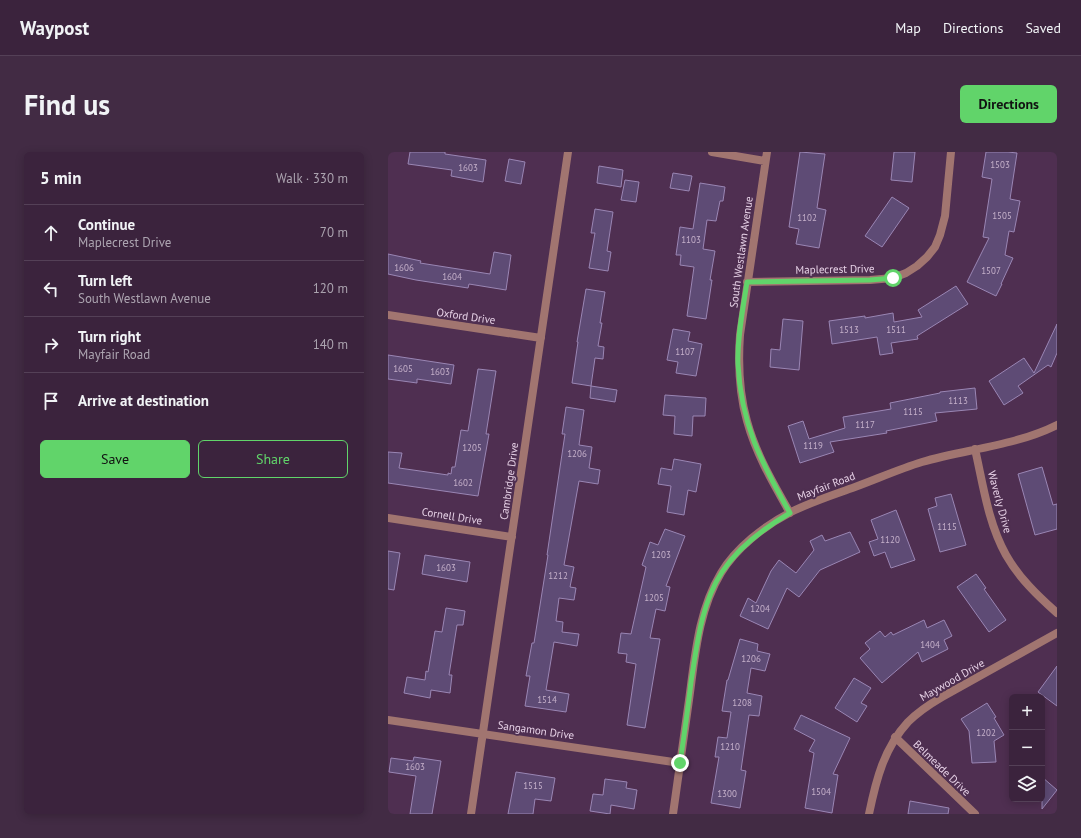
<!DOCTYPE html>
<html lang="en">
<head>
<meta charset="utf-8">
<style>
  :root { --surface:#3b233d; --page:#422b44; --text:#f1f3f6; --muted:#aca4b0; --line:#544057; --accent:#61d46a }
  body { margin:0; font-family:"PT Sans",sans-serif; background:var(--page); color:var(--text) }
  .controls { position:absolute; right:12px; bottom:12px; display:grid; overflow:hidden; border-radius:6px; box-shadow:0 2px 10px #0003 }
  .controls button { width:36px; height:36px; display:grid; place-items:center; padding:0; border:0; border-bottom:1px solid var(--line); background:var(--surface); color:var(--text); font:20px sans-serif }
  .stop { position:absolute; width:12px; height:12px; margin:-9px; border:3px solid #61d46a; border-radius:50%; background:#fff }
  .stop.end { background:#61d46a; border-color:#fff; box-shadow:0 1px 4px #0008 }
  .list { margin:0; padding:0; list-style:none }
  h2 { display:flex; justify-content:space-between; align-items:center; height:52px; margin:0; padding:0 16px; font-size:17px }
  h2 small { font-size:13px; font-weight:400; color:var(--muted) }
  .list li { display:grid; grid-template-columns:26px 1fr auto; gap:12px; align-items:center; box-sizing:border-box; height:56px; padding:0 16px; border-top:1px solid var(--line) }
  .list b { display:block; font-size:15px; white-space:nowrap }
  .list p { margin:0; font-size:13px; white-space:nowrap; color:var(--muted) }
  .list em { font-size:13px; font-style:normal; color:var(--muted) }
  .actions { display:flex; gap:8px; padding:12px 16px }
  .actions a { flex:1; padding:9px 0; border:1px solid var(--accent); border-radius:6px; text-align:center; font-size:14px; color:var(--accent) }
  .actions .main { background:var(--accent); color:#111 }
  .icon { flex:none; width:22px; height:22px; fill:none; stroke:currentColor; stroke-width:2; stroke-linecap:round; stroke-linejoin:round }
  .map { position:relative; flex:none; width:669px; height:662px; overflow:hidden; border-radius:6px }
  header { display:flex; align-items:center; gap:24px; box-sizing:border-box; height:56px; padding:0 20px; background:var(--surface); border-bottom:1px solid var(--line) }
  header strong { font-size:19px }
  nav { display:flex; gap:22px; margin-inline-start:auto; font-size:14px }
  .intro { display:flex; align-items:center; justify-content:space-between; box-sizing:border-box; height:96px; padding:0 24px }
  h1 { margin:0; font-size:28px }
  .button { padding:10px 18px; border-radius:6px; background:var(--accent); color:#111; font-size:14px; font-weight:700 }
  main { display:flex; gap:24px; padding:0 24px }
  aside { flex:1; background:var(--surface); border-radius:6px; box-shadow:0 2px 10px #0003 }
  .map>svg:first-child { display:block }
  .building { fill:#5e4b75; stroke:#9a86b4 }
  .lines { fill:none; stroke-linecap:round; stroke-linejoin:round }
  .minor { stroke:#a17570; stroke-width:8 }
  .route { stroke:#61d46a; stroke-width:5 }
  .labels { text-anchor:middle; stroke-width:4; stroke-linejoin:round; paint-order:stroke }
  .number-label { font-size:9px; fill:#c5b0ca }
  .street-label { font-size:11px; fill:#e7d2e7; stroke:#4f2f51 }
</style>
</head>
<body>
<header>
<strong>Waypost</strong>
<nav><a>Map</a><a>Directions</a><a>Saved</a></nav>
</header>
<div class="intro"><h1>Find us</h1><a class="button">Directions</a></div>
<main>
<aside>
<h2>5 min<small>Walk · 330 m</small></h2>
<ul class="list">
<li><svg class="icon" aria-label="ahead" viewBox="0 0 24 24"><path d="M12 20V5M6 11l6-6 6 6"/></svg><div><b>Continue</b><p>Maplecrest Drive</p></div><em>70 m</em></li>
<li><svg class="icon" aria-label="left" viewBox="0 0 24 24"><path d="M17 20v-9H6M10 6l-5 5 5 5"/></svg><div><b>Turn left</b><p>South Westlawn Avenue</p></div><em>120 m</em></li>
<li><svg class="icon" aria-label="right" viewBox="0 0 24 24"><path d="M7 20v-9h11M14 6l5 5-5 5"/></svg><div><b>Turn right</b><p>Mayfair Road</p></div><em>140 m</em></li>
<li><svg class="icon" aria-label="arrive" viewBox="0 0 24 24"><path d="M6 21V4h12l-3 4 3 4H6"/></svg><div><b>Arrive at destination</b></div></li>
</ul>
<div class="actions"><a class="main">Save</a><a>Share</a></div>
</aside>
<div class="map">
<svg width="669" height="662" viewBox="0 0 669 662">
  <rect width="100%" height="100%" fill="#4f2f51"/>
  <path class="building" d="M22,0H57V2L98,8L95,30L63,24L64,18L20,12Z
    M412,0L437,2L429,56L438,58L431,96L408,92L411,77L401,75Z
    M506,0H527L524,30L503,28Z
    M598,0H620L629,1L622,47L632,49L626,80L621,79L617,103L625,106L613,132H614L608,144L579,130L601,86L595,85L604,27L594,25Z
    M121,7L137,10L133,32L117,29Z
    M211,14L235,18L233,35L209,31Z
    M285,21L304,24L301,39L282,36Z
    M237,28L251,30L248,50L233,48Z
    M312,31L337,35L335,49H332L328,69L319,68L315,97L327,99L322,128H324L318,167L299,164L306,115L292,113L293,103H288L292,75L305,77Z
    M504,45L521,56L494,95L477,84Z
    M207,57L225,60L219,99L223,100L220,119L201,116L207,81H203Z
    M106,100L123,103L118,138L81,132L80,136L28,128L0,122V102L33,109L32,111L102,122Z
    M568,134L580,152L529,184L530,187L503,191L505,201L492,203L489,185L444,192L441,169L477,164V166L505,161L506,170L534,165L530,158Z
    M198,137L217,140L212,171H214L210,194L216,195L215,207L207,206L203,234L184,231L190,190H189Z
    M395,167L415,169L411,218L382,215L383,197L392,198Z
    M669,172V201L663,215L660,213L630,234L635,241L616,253L601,229L636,206L646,221Z
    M285,177L302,180L300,189L314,192L308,224L288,221L290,210L279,208Z
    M0,203L66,213L63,232L29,227V231L0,227Z
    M90,217L108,219L98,282H101L90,344L0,331V300L14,301L11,316L60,323V321L63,322L64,315H67L73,278L80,279Z
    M203,234L229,238L227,250L202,246Z
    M587,236L589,257L547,261L549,269L498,279L499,281L442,290L446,300L412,311L400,274L415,269L421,287L457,276L455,265L503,257L502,251L552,241V240Z
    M277,243L318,246L317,264H305L304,284L286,282L287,264L275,263Z
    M178,255L196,258L191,293L204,295L201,316L212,318L210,332L191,329L176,413L186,415L182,435L188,436L186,448L171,446L168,469L175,470L174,480L191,482L189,494L166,490L158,538L181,542L178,560L137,554L142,524H138L144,491H146L160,403H159L177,282H174Z
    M286,307L313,312L308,340L300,338L296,363L279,360L283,334L270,332L273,316L284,318Z
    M654,315L665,353L669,352V377L647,383L630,322Z
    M563,342L578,393L552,400L540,357L549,354L547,346Z
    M508,358L527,408L503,416L497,400L486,404L481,390L490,387L483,368Z
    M277,377L297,384L278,434L282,435L277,459L268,457L262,486L272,487L257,576L239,573L248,512L238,510L239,502L230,501L233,481L243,482L258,415L254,413L262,390L270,393Z
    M462,380L472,400L432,418L411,445L399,436L380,477L352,464L360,446L368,451L383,419L391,408L408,421L426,398L422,389L434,383L437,389Z
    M0,399L12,401L6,438L0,437Z
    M37,403L82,410L79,430L34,422Z
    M588,422L598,436L596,437L618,468L601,480L569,435Z
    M58,456L77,459L75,473H69L61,523H64L62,541L43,538L42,546L16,541L19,525L37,528L38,519L40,520L47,479L54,480Z
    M536,468L539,476L556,468L564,484L556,488L560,497L534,510L530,500L494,531L472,506L482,497L477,491L492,479L497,485L503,480L505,483Z
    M352,487L370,492L369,499L382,502L377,519L363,516L359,541L374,544L371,564L361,563L353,618L358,619L352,656L323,651L331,605H327L330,585L339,586L343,560L334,559L339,528H340Z
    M669,514V554L650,540Z
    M466,526L483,536L473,551L479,554L469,570L447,556Z
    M599,551L608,565L606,566L616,583L606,589L608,610L584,611L581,579L573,567Z
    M413,563L462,586L445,622L450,623L444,661L417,656L426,601L421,599L427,588L406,577Z
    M26,605L53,609L44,662H22L28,624L1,620L3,606L25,609Z
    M128,620L167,626L163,649L147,647L145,662H120Z
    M654,625L669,638L654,657Z
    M217,627L239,630L238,636L249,638L246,657L223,653L222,662L202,659L205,642L215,643Z
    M522,649L561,656L560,662H520Z"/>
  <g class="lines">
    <path class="minor" d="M324,0L377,9
      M379,0L352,183C350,212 351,241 359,269C368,302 385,331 402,361
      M359,130L482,128L505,126L518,121L529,114L539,105L547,95L552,83L557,64L563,0
      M0,163L153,186
      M587,297C595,332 600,371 618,403C631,426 650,444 669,461
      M0,366L124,385
      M0,568L292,611
      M507,585L587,662
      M83,662L180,0
      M285,662C290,624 296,586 301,548C307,505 310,459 333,421C348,396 376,374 403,360C423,350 445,343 467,335C489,327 511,317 534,310C578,297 627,294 669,273
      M481,662C488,628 496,596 520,570C530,560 542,552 554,545L669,481"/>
  </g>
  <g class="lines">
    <path class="route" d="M292,611C296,584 300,557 303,530C309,493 313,452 334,420C351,394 376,376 402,361C373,310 353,272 350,212C349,185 355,157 359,130L482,128L505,126"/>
  </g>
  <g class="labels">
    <g class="number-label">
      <text x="612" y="16">1503</text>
      <text x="80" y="19">1603</text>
      <text x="614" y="67">1505</text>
      <text x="419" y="69">1102</text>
      <text x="303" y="91">1103</text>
      <text x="16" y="119">1606</text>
      <text x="603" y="122">1507</text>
      <text x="64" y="128">1604</text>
      <text x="461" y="181">1513</text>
      <text x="508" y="181">1511</text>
      <text x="297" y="203">1107</text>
      <text x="15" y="220">1605</text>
      <text x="52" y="223">1603</text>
      <text x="570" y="252">1113</text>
      <text x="525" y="263">1115</text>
      <text x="477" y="276">1117</text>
      <text x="425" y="297">1119</text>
      <text x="84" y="299">1205</text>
      <text x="189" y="305">1206</text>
      <text x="75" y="334">1602</text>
      <text x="559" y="378">1115</text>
      <text x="502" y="391">1120</text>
      <text x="273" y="406">1203</text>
      <text x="58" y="419">1603</text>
      <text x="170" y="427">1212</text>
      <text x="266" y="449">1205</text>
      <text x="372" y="460">1204</text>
      <text x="542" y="496">1404</text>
      <text x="363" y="510">1206</text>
      <text x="159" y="551">1514</text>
      <text x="354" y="554">1208</text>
      <text x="598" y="584">1202</text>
      <text x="342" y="598">1210</text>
      <text x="27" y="618">1603</text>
      <text x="145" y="637">1515</text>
      <text x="433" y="643">1504</text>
      <text x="339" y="645">1300</text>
    </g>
    <g class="street-label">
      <text transform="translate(353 100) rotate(-82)" y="4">South Westlawn Avenue</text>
      <text transform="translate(447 117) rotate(-1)" y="4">Maplecrest Drive</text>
      <text transform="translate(78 164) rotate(8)" y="4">Oxford Drive</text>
      <text transform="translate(121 329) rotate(-82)" y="4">Cambridge Drive</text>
      <text transform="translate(438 334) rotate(-21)" y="4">Mayfair Road</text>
      <text transform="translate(612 350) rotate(75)" y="4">Waverly Drive</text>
      <text transform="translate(64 364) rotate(9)" y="4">Cornell Drive</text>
      <text transform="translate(564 528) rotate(-30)" y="4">Maywood Drive</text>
      <text transform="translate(148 578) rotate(8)" y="4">Sangamon Drive</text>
      <text transform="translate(554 616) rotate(44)" y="4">Belmeade Drive</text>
    </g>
  </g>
</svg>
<div class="controls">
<button>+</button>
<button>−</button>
<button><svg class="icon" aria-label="layers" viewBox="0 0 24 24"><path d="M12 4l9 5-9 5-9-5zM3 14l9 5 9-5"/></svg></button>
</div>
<div class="stop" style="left:505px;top:126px"></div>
<div class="stop end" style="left:292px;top:611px"></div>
</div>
</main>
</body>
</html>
